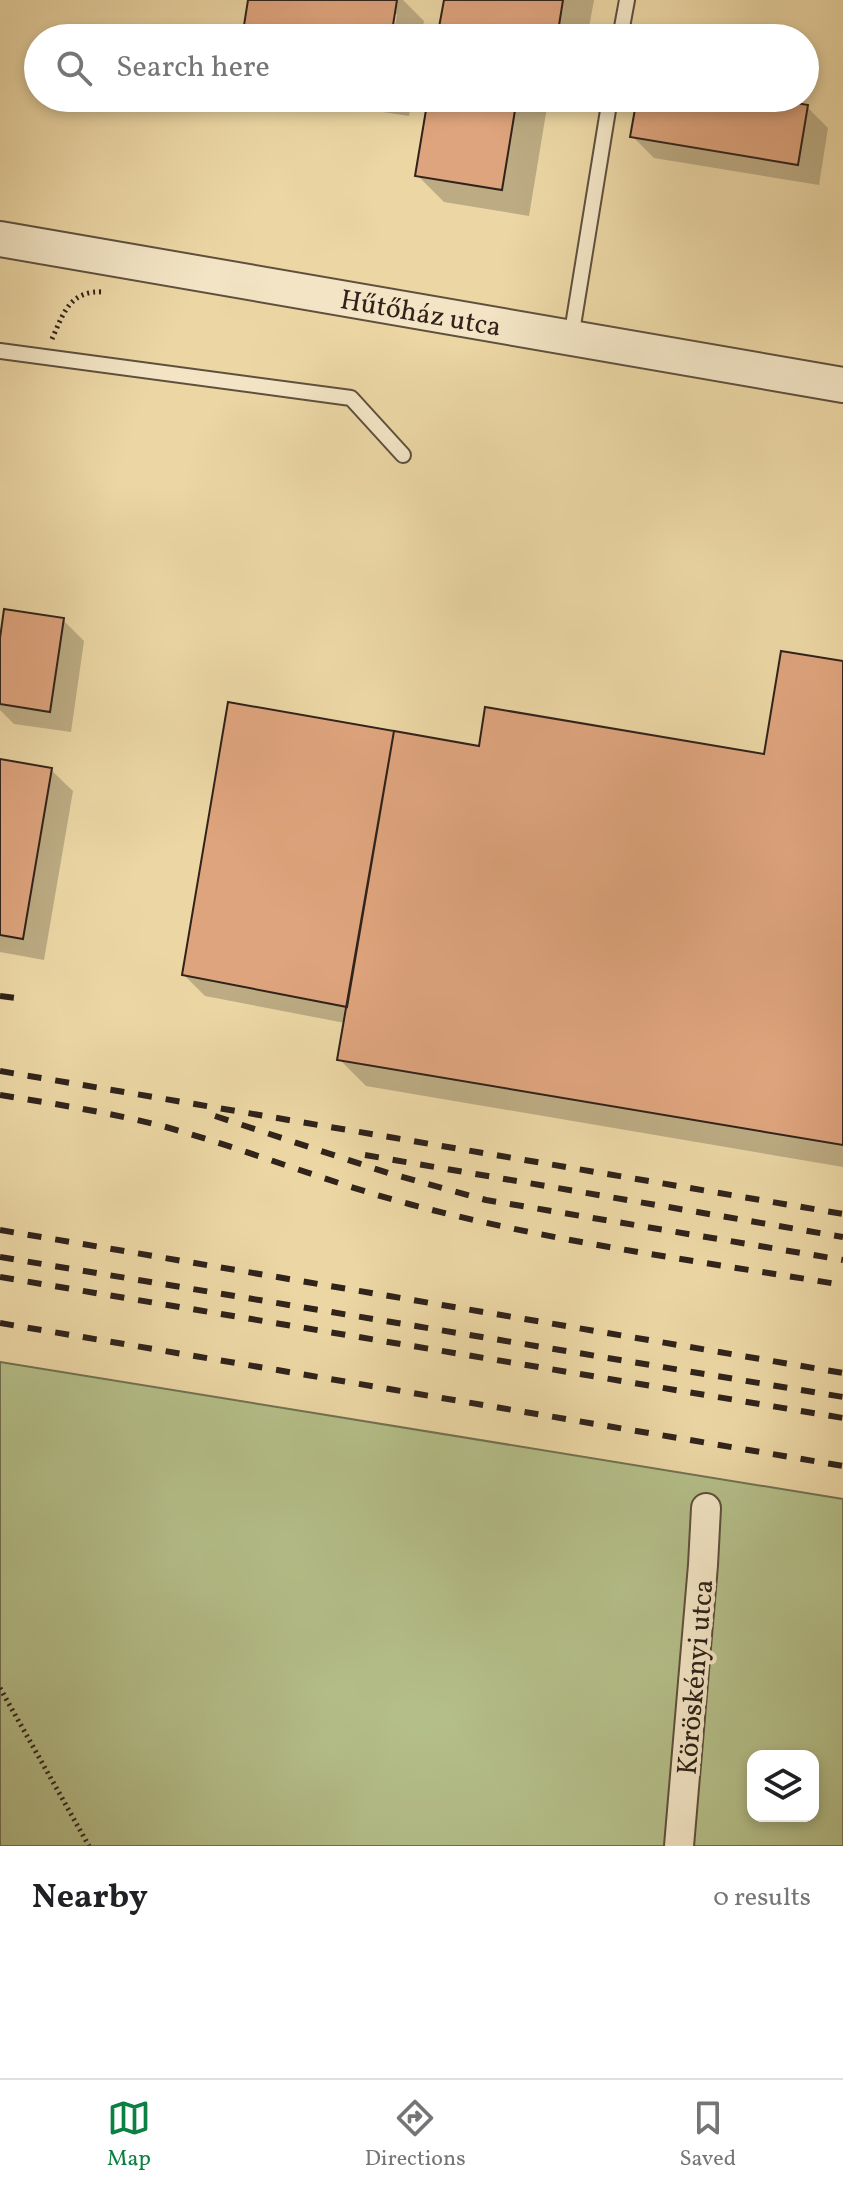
<!DOCTYPE html>
<html lang="en">
<head>
<meta charset="utf-8">
<style>
  :root { --surface:#fff; --page:#f2f2f2; --text:#202124; --muted:#757577; --line:#e0e0e0; --accent:#0b8043 }
  body { margin:0; font-family:Vollkorn,serif; background:var(--page); color:var(--text) }
  .controls { position:absolute; right:24px; bottom:24px; display:grid; overflow:hidden; border-radius:16px; box-shadow:0 4px 12px #0003 }
  .controls button { width:72px; height:72px; display:grid; place-items:center; padding:0; border:0; border-bottom:2px solid var(--line); background:var(--surface); color:var(--text); font:40px sans-serif }
  .list { margin:0; padding:0; list-style:none }
  h2 { display:flex; justify-content:space-between; align-items:center; height:104px; margin:0; padding:0 32px; font-size:34px }
  h2 small { font-size:26px; font-weight:400; color:var(--muted) }
  .icon { flex:none; width:44px; height:44px; fill:none; stroke:currentColor; stroke-width:2; stroke-linecap:round; stroke-linejoin:round }
  .map { position:relative; flex:none; width:843px; height:1846px; overflow:hidden }
  .search { position:absolute; background:var(--surface); box-shadow:0 4px 12px #0003; left:24px; right:24px; top:24px; height:88px; display:flex; align-items:center; gap:20px; box-sizing:border-box; padding:0 28px; border-radius:44px; color:var(--muted); font-size:30px }
  .sheet { height:232px; background:var(--surface) }
  nav { display:flex; justify-content:space-around; align-items:center; box-sizing:border-box; height:112px; border-top:2px solid var(--line); background:var(--surface); font-size:22px; color:var(--muted) }
  nav a { display:grid; justify-items:center; gap:4px }
  nav .on { color:var(--accent) }
  .map>svg:first-child { display:block }
  .green { fill:#b4be88; stroke:#727052; stroke-width:2; fill-rule:evenodd }
  .shadow { fill:#0003 }
  .building { fill:#dea47d; stroke:#30231b; stroke-width:2 }
  .lines { fill:none; stroke-linecap:round; stroke-linejoin:round }
  .service-casing { stroke:#5f503d; stroke-width:18 }
  .minor-casing { stroke:#5f503d; stroke-width:32 }
  .tertiary-casing { stroke:#5f503d; stroke-width:38 }
  .path { stroke:#30231b; stroke-width:5; stroke-dasharray:2 4; stroke-linecap:butt }
  .service { stroke:#f2e4c4; stroke-width:14 }
  .minor { stroke:#f2e4c4; stroke-width:28 }
  .tertiary { stroke:#f2e4c4; stroke-width:34 }
  .rail { stroke:#30231b; stroke-width:6; stroke-dasharray:14 14; stroke-linecap:butt }
  .labels { text-anchor:middle; stroke-width:8; stroke-linejoin:round; paint-order:stroke }
  .street-label { font-size:28px; fill:#30231b; stroke:#f2e4c4 }
</style>
</head>
<body>
<div class="map">
<svg width="843" height="1846" viewBox="0 0 843 1846">
  <rect width="100%" height="100%" fill="#ebd6a4"/>
  <filter id="stains"><feTurbulence type="fractalNoise" baseFrequency=".0025" numOctaves="4"/><feColorMatrix values="0 0 0 0 .2 0 0 0 0 .09 0 0 0 0 .02 0 0 0 .5 -.17"/></filter>
  <radialGradient id="worn" r=".72"><stop offset=".6" stop-color="#630" stop-opacity="0"/><stop offset="1" stop-color="#630" stop-opacity=".3"/></radialGradient>
  <path class="green" d="M0,1362L843,1499V1846H0ZM753,1756H813V1816H753Z"/>
  <path class="shadow" d="M250,0H403L424,21L421,38H393L397,14H393L389,38H244Z
    M446,0H594L587,38H439Z
    M290,98H380L383,101L384,98H412L409,116Z
    M430,98H578L576,106L548,101L529,216L444,202L417,175Z
    M639,98H755L807,107L828,128L819,185L654,158L632,136Z
    M63,620L84,641L71,732L14,724L0,710V652Z
    M843,663V1167L366,1086L339,1059L345,1023L205,996L184,975L481,749L765,756Z
    M0,761L51,770L73,791L44,960L0,952Z"/>
  <path class="building" d="M248,0H397L391,38H242Z
    M444,0H563L557,38H437Z
    M428,98H517L502,190L415,176Z
    M637,98H767L808,105L798,165L630,137Z
    M4,609L64,618L50,712L0,704V638Z
    M781,651L843,661V1145L337,1060L394,731L479,746L485,707L764,754Z
    M228,702L394,731L347,1007L182,975Z
    M0,759L52,768L23,939L0,935Z"/>
  <g class="lines">
    <defs>
      <path id="service" d="M620,38L627,0
        M571,338L610,98
        M0,351L351,398L403,455"/>
      <path id="minor" d="M679,1846L703,1565L706,1508"/>
      <path id="tertiary" d="M0,239L843,385"/>
    </defs>
    <use href="#service" class="service-casing"/>
    <use href="#minor" class="minor-casing"/>
    <use href="#tertiary" class="tertiary-casing"/>
    <path class="path" d="M52,339C64,312 70,290 104,292
      M0,1688L89,1846"/>
    <use href="#service" class="service"/>
    <use href="#minor" class="minor"/>
    <use href="#tertiary" class="tertiary"/>
    <path class="rail" d="M0,996L23,999
      M0,1071L843,1214
      M0,1095C56,1104 112,1113 166,1127C248,1150 327,1182 409,1204C551,1242 698,1261 843,1285
      M215,1116L388,1173L486,1200L843,1260
      M365,1155L843,1237
      M0,1230L843,1373
      M0,1257L843,1397
      M0,1277L843,1418
      M0,1323L843,1466"/>
  </g>
  <g class="labels">
    <g class="street-label">
      <text transform="translate(421 312) rotate(10)" y="10">Hűtőház utca</text>
      <text transform="translate(694 1677) rotate(-85)" y="10">Köröskényi utca</text>
    </g>
  </g>
  <rect width="100%" height="100%" filter="url(#stains)"/>
  <rect width="100%" height="100%" fill="url(#worn)"/>
</svg>
<div class="controls">
<button><svg class="icon" aria-label="layers" viewBox="0 0 24 24"><path d="M12 4l9 5-9 5-9-5zM3 14l9 5 9-5"/></svg></button>
</div>
<div class="search"><svg class="icon" aria-label="search" viewBox="0 0 24 24"><circle cx="10" cy="10" r="6"/><path d="M15 15l6 6"/></svg>Search here</div>
</div>
<section class="sheet">
<h2>Nearby<small>0 results</small></h2>
<ul class="list">
</ul>
</section>
<nav>
<a class="on"><svg class="icon" aria-label="map" viewBox="0 0 24 24"><path d="M3 6l6-2 6 2 6-2v14l-6 2-6-2-6 2zM9 4v14M15 6v14"/></svg>Map</a>
<a><svg class="icon" aria-label="directions" viewBox="0 0 24 24"><path d="M12 3l9 9-9 9-9-9zM9 14v-3h6M13 9l2 2-2 2"/></svg>Directions</a>
<a><svg class="icon" aria-label="saved" viewBox="0 0 24 24"><path d="M7 4h10v16l-5-4-5 4z"/></svg>Saved</a>
</nav>
</body>
</html>
